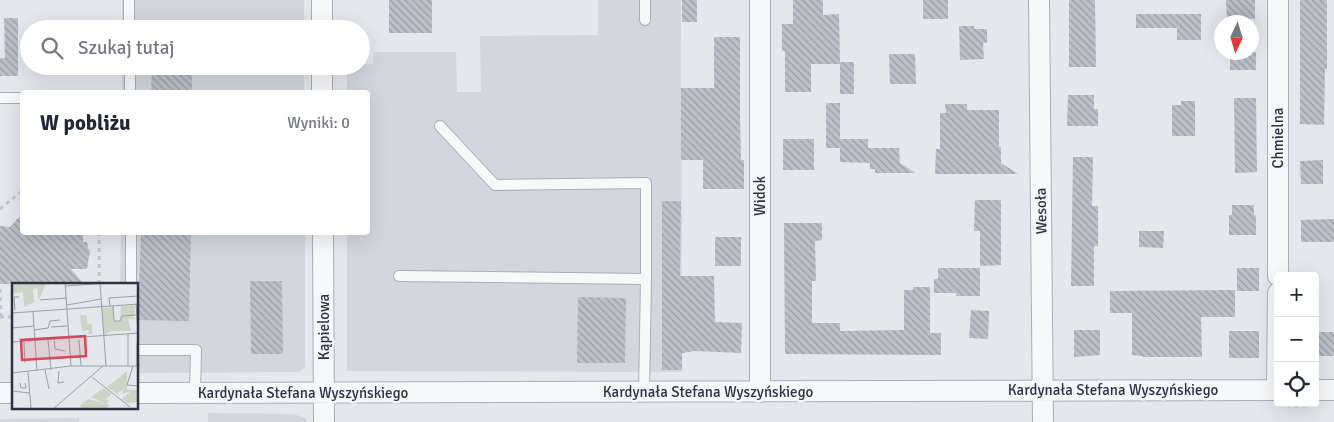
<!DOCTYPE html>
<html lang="pl">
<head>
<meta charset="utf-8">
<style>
  :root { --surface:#fff; --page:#f6f6f7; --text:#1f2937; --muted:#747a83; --line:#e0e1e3 }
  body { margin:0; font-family:Signika,sans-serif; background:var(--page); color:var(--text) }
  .controls { position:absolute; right:15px; bottom:15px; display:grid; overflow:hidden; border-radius:5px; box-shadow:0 5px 20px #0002 }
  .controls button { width:45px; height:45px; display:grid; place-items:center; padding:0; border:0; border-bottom:1px solid var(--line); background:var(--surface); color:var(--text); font:25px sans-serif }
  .compass { position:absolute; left:1214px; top:15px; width:45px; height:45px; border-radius:50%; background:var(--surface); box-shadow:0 5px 20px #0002; rotate:184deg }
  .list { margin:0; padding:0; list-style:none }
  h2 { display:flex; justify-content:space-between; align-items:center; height:65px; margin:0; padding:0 20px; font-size:21px }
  h2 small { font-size:16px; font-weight:400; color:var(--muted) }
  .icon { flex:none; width:28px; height:28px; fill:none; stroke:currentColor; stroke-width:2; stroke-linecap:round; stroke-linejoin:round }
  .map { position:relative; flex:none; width:1334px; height:422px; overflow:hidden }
  .search { position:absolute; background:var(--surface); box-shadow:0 5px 20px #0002; left:20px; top:20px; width:350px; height:55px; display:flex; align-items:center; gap:12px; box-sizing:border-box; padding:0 18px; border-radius:28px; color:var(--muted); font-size:19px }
  .panel { position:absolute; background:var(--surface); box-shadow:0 5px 20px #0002; left:20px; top:90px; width:350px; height:145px; border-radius:5px }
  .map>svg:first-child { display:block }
  .built { fill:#d2d6de }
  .building { fill:url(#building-back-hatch) }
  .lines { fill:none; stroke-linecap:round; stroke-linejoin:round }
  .lane-casing { stroke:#a9aeb7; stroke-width:12 }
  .street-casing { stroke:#a9aeb7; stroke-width:22 }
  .path { stroke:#c2c5cb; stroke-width:3; stroke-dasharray:4 4; stroke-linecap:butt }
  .lane { stroke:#f7f8fa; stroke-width:10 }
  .street { stroke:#f7f8fa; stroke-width:20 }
  .labels { text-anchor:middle; stroke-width:5; stroke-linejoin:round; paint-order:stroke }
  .street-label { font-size:15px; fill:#2b3445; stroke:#f4f6f9 }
  .inset-road { fill:none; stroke:#9a9fa9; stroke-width:1 }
  .view { fill:#d1495b; fill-opacity:0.15; stroke:#d1495b; stroke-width:2.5 }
  .inset-edge { fill:none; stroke:#2b3445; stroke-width:2.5 }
</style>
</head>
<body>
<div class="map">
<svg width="1334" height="422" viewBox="0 0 1334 422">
  <defs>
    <pattern id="building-back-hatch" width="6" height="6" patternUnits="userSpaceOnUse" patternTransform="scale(1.25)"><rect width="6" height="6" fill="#bbc0ca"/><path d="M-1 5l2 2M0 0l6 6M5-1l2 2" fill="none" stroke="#989da6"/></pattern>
  </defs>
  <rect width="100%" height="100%" fill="#e4e7ec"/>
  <path class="built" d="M122,0H304V29H122Z
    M598,0H681L682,372L347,371V233L368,232V92H347V66L373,64L374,52H456L457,92H481L480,36L598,35Z
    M122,66H304V92H122Z
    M121,233H305V367L299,372L138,373V284H120Z
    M208,413L293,414L306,418V422H208Z
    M79,418V422H0V419Z"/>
  <path class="building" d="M389,0H432V33H389Z
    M682,0H697V22H682Z
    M793,0H823V15L839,14L840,62H854V94H840V64H811V92H785V51H782V24H793Z
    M923,0H948V19H923Z
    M1069,0H1095L1096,67H1069Z
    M1226,0H1255V19H1227Z
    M1300,0H1327V69H1325L1324,125L1300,124Z
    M1136,14H1201V40H1177V28H1136Z
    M4,18H18V76H0V58H5Z
    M959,26H974V29H987V43H983L984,59L960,60Z
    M714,37H740V116L741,160H744V189H703V160H681V88H714Z
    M1230,52H1256V70H1230Z
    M889,54H915L916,84H890Z
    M152,66H192V92H151Z
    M1068,95H1094V109H1098V126H1067Z
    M1234,98H1256L1257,172L1235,173Z
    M1181,101H1195V136H1172V105H1181Z
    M826,103H840V148H826Z
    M945,104H967V110H999V147H1001V163L1018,174H935L936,149H940V113H946Z
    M783,139H814V170H783Z
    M840,139H868V148H899L900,163L915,173H875V169H870V163L840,162Z
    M1073,157H1093L1092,206H1098V246H1094V286H1071Z
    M1323,160V184H1301L1300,161Z
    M975,200H1001V265L980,266V231H974Z
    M662,201H681L680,276H714L715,322L742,323L741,353L695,351L682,353V370H662Z
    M1232,205H1254V215L1256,216V235H1229V215H1232Z
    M22,214V232H83V242H87L88,248L90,251L87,269H71L84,284H0V226L10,227Z
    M1334,219V242H1301V220Z
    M784,223H822V240L815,241L816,281H812V323H840V331L904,330V290H913V287H930V333H941V355L785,354Z
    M1139,231H1164L1163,248L1139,247Z
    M141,232H191L189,321L138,320Z
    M715,237H741V266H715Z
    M938,268H980V296H956V293H934V279H938Z
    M1237,268H1259V291H1237Z
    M250,281H282L283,354H251Z
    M1235,290V317H1201L1202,357H1143L1142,356L1132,355V313H1110V291Z
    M578,297L626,298L625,363H577Z
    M971,310L989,311L988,339L969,338Z
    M1074,330H1100V355L1074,357Z
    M1229,331H1259V358H1229Z
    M1315,332H1334V356H1315Z"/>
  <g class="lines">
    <defs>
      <path id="lane" d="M129,0V29
        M645,0V20
        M130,66V92
        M0,98H22
        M440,126L495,185L646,183V279L644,392
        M131,232V284
        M399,276L646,279
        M138,350H196L195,393"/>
      <path id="street" d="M322,0V29
        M1039,0L1043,422
        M322,66V92
        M323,232L324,422
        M1278,276V0
        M1277,390L1278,293
        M1315,390H1334
        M760,392V0
        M0,393H14
        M138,393L1278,390"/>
    </defs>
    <use href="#lane" class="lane-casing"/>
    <use href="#street" class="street-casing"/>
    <path class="path" d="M0,209L22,191
      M99,232V284
      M0,289L1,317
      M0,317H14
      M1287,406H1306"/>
    <use href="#lane" class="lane"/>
    <use href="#street" class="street"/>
  </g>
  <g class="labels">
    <g class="street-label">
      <text transform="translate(1278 138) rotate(-90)" y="5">Chmielna</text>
      <text transform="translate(760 196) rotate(-90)" y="5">Widok</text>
      <text transform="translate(1041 211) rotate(-91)" y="5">Wesoła</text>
      <text transform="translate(324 327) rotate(-90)" y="5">Kąpielowa</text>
      <text x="1113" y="395">Kardynała Stefana Wyszyńskiego</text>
      <text x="708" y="397">Kardynała Stefana Wyszyńskiego</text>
      <text x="303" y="398">Kardynała Stefana Wyszyńskiego</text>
    </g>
  </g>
  <g transform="translate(12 283)">
    <rect width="126" height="126" fill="#e4e7ec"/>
    <path d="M1,0H34L27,17L28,27L25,5L21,6L22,19L12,24L11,9L0,11ZM122,22L123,31L120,33L124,36L111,35H116L119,48H99L92,52L90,25L101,24V38H108L109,23Z" fill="#c9d6c5"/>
    <path d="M115,88V107H126V119L115,120L110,116L119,108L110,111L112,105L105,111L95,104ZM92,105L100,111L94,116L97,118L94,121L98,122L93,126H70L68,122L77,116L94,121L79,114Z" fill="#c9d6c5"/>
    <path d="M68,32H74L76,41H80V51H76L77,47L70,48Z" fill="#c9d6c5"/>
    <path class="inset-road" d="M53,0L59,83M88,0L94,83M54,3L95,0M28,17L54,15M124,21L126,50M55,22L89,16M98,23L97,15L127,13M101,23L102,38H108L110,33L125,32M3,27L2,14H7M21,29L25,88M0,30L127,21M39,44L56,43M0,45L22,43M22,47L36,45L38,38L48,37M42,56L43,66L53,68M36,57L39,87M67,57L69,83M0,59L127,50M12,59L13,80M116,83V51M121,83L115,102L127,103M125,83V60M33,87L37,106M47,88L46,100L52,99M16,89L19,125M0,90L59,83H127V81M80,94L118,124M8,100L9,105H14L13,100M0,108L17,110M41,126L91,83"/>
    <path class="view" d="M73,53L74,73L10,77L9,57Z"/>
    <rect width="126" height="126" class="inset-edge"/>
  </g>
</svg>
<div class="controls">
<button>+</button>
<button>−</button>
<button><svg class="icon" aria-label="locate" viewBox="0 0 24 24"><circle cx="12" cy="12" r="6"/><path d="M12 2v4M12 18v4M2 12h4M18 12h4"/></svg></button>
</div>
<svg class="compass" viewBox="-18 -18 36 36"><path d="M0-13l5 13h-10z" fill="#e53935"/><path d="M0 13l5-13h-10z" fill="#747a83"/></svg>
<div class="search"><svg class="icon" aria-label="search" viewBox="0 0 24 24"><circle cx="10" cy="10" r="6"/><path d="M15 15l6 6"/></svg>Szukaj tutaj</div>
<section class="panel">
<h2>W pobliżu<small>Wyniki: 0</small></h2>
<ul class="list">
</ul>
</section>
</div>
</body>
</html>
